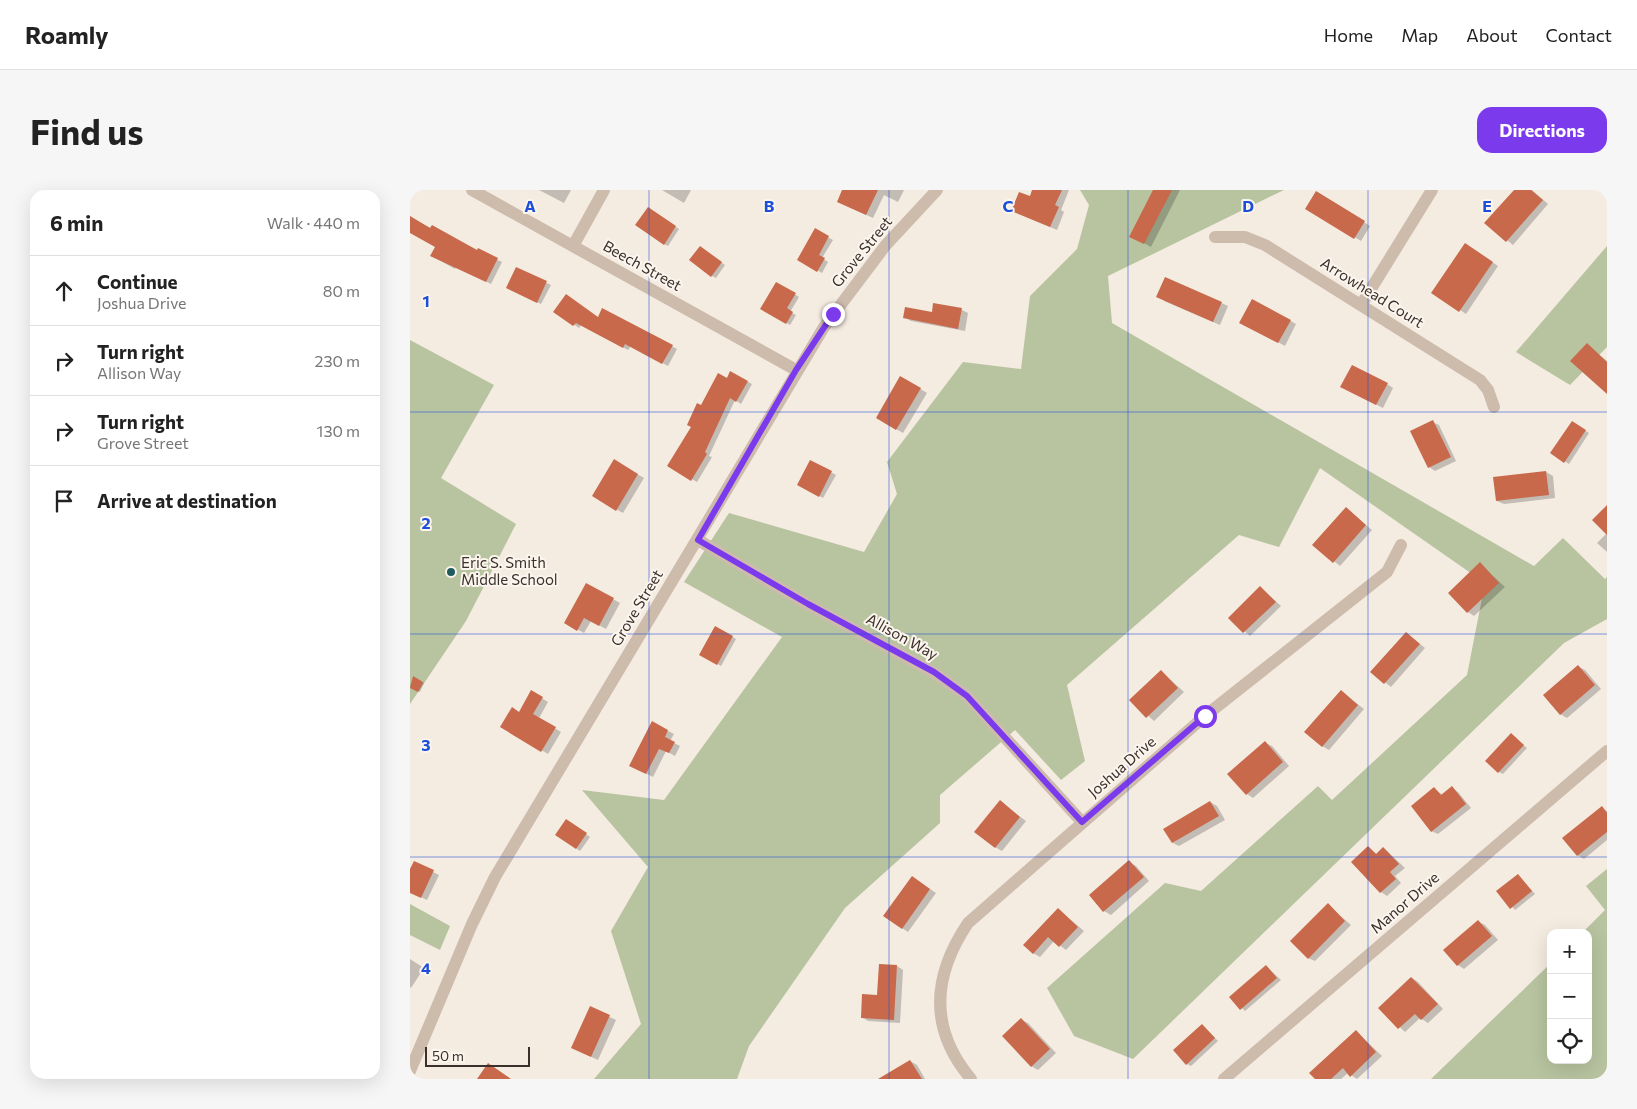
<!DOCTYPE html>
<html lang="en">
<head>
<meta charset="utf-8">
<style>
  :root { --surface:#fff; --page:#f6f6f6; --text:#222; --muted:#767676; --line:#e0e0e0; --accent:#7c3aed }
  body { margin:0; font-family:Commissioner,sans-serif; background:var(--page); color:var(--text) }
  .controls { position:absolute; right:15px; bottom:15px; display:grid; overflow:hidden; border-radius:10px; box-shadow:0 5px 20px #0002 }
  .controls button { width:45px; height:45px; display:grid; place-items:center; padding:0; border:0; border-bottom:1px solid var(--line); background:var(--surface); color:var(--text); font:25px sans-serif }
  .scale { position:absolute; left:15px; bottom:12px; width:105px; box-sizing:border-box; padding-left:5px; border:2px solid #3b302b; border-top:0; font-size:14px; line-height:18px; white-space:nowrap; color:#3b302b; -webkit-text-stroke:4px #fbf5ee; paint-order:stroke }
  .stop { position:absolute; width:15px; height:15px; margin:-11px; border:4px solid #7c3aed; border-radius:50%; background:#fff }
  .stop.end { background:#7c3aed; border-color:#fff; box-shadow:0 1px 5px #0008 }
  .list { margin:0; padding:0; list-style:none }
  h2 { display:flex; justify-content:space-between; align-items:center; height:65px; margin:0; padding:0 20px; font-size:21px }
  h2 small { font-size:16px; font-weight:400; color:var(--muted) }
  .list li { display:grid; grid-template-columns:32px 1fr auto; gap:15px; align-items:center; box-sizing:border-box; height:70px; padding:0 20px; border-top:1px solid var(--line) }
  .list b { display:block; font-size:19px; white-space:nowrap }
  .list p { margin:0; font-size:16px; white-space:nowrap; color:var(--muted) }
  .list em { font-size:16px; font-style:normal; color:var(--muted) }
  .icon { flex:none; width:28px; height:28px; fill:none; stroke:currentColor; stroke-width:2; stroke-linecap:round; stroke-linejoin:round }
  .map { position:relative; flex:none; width:1197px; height:889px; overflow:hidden; border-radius:15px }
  header { display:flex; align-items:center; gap:30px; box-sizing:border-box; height:70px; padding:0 25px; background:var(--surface); border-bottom:1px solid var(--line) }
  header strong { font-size:24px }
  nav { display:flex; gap:28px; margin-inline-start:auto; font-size:18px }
  .intro { display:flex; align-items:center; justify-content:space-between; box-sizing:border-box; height:120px; padding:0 30px }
  h1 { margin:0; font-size:35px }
  .button { padding:12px 22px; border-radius:15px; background:var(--accent); color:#fff; font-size:18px; font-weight:700 }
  main { display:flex; gap:30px; padding:0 30px }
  aside { flex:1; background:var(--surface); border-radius:15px; box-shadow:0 5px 20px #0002 }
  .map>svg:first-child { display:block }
  .green { fill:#b8c4a0 }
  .shadow { fill:#0003 }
  .building { fill:#c8694b }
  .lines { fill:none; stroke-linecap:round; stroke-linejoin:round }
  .street { stroke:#cdbbac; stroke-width:12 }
  .route { stroke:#7c3aed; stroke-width:6 }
  .grid { fill:none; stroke:#1d4ed8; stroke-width:1; stroke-opacity:0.55 }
  .poi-dot { fill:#1f5a5e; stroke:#fbf5ee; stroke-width:2 }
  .labels { text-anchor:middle; stroke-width:4; stroke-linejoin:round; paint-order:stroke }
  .street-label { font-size:15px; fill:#3b302b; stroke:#fbf5ee }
  .poi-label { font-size:15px; fill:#3b302b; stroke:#fbf5ee; text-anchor:start }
  .grid-label { font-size:16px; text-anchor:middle; font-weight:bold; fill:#1d4ed8; stroke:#fbf5ee; stroke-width:4; stroke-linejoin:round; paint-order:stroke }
</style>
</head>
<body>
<header>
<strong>Roamly</strong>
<nav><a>Home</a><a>Map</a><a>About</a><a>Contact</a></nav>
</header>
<div class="intro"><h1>Find us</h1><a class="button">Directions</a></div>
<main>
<aside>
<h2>6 min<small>Walk · 440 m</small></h2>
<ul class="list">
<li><svg class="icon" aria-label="ahead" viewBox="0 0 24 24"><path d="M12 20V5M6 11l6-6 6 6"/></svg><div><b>Continue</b><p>Joshua Drive</p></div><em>80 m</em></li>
<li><svg class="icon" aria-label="right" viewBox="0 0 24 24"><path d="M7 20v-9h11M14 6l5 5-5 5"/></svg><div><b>Turn right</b><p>Allison Way</p></div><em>230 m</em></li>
<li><svg class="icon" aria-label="right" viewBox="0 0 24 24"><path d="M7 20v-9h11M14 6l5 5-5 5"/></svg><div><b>Turn right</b><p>Grove Street</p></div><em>130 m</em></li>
<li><svg class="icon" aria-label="arrive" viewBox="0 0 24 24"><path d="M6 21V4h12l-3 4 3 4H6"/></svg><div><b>Arrive at destination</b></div></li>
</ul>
</aside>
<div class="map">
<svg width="1197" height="889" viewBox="0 0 1197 889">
  <rect width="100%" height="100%" fill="#f4ebe1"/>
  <path class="green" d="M670,0H874L698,86L702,133L1124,376L1153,348L1195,389L1197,387V429L1154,453L723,869L664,846L637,798L755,693L791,701L908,596L922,610L1057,485L1075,393L910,278L869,357L829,345L657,495L675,571L651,590L605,540L530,605V633L435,718L339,856L327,889H184L231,834L201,741L238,677L172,600L254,610L372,447L274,392L319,323L454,362L487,304L477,272L553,172L611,179L620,106L667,59L679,15Z
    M1197,56V157L1160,195L1106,162Z
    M0,150L84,195L31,288L106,334L56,431L0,514Z
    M1197,679V889H1021L1141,773V870H1178V743H1172L1195,720L1176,696Z
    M0,714L40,736L30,760L0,745Z"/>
  <path class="shadow" d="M129,0H161L154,13Z
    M252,0H281L274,13Z
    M434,0H494L488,12L474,5L463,28L435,15Z
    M624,0H659L651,20L654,22L647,40L609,24Z
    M745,0H770L741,57L721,46Z
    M1105,0H1122L1138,14L1103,55L1076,33Z
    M907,2L960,36L951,51L897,18Z
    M242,21L269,39L258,56L254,54Z
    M0,28L92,72L81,94L46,76L45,79L22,66L27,57L0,42Z
    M405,40L423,50L412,68L418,72L412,83L388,69Z
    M1062,58L1088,76L1056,124L1050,120Z
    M294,60L315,75L306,88L302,86Z
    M106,79L141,95L131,114L101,100Z
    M756,88L818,116L810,135L754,111Z
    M367,93L389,107L380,122L386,125L380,135L352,118Z
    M842,110L886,134L875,156L831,132Z
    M524,114L552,120L558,123L555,141L501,131L494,127L523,123Z
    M145,121L188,128L240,144L267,159L258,176L221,156L218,160L172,134L169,138Z
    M1177,155L1197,171V202Z
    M321,183L342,194L331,214L325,210L299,266L302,267L287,292L259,276L282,237L292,216Z
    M491,187L517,203L493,243L467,228Z
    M977,194L983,198L973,218L938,200Z
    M1022,232L1029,235L1046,271L1025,281L1019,277Z
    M1162,232L1179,243L1159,274L1142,263Z
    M204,271L234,288L213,323L183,306Z
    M401,271L426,285L413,308L388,294Z
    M1136,282L1143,286L1145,308L1094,314L1087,311Z
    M936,319L962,340L930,376L904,355Z
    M1197,343V362L1187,353Z
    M1070,374L1095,397L1064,426L1058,422Z
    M177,395L210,413L196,439L181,431L174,443L156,433Z
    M851,398L871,416L840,446L820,428Z
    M305,437L326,449L311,476L290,464Z
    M996,443L1015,458L981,497L962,482Z
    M1169,477L1175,480L1191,499L1157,528L1150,524Z
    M751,481L774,502L744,531L721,510Z
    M4,488L14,493L10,502L0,496Z
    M931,501L954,519L919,560L912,556Z
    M122,502L138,512L129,528L151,542L138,564L92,537L109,523Z
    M242,533L264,544L260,551L270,556L265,566L256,561L243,587L227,579Z
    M1101,544L1117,558L1093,584L1089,582Z
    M855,553L862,556L879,576L843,608L837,604Z
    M1042,598L1048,602L1061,618L1028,644L1021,641L1024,599L1033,605Z
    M590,612L616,631L592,661L585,657Z
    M800,612L807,616L815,630L769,656L763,653Z
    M1192,618L1197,621V650L1174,669L1167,665Z
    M160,633L180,647L170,661L166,658Z
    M958,658L967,664L974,658L995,678L985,686L991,693L977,706L971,702Z
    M719,672L726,676L739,691L701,725L694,721L681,706Z
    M0,682H23L29,685L17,710L0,702Z
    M1108,685L1125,704L1105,720L1088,701Z
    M508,691L526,703L498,742L492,738Z
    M918,715L941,735L905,771L898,768Z
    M648,719L674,741L656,760L644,751L630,767L623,763Z
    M1069,732L1075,735L1088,750L1054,779L1048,775Z
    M0,769L14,778L1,798L0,797Z
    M470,775L487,776L493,780L490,833L458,831L452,827L468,806Z
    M856,776L871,790L835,821L821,807Z
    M1002,788L1008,792L1033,819L1018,833L1010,828L995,842L970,818Z
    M181,818L206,830L188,870L169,861Z
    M611,830L618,833L646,863L628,880L621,876Z
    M792,835L808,851L781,876L777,874Z
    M946,841L972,866L947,889L938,883L931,889H907Z
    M500,871L507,875L515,889H482Z"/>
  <path class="building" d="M432,0H468L456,25L427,12Z
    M622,0H652L645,15L649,17L640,37L601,21L609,2L620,6Z
    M743,0H762L734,54L719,47Z
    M1104,0H1121L1133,10L1096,52L1074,33Z
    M906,1L955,31L944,49L895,19Z
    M238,17L266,36L254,55L225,35Z
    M0,26L20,38L22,35L67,60L68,58L88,68L76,92L20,66L25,57L0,43Z
    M405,38L419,46L409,65L415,68L407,82L387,70Z
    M1055,53L1083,72L1049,122L1021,103Z
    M290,56L312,72L301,87L279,70Z
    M106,77L137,91L127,113L96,98Z
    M755,87L812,112L803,132L746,107Z
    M366,92L386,103L377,118L383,122L376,134L350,119Z
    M156,104L188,127L192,118L263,155L252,174L215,154L213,158L166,133L163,136L143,122Z
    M842,109L881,130L868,153L829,133Z
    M523,113L552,118L548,139L493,128L495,117L522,122Z
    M1177,153L1197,172V204L1160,171Z
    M942,175L978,193L966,215L930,197Z
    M320,181L338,191L326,212L320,208L295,262L297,264L281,291L257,276L281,237L277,235L287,213L291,215L308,183L317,188Z
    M490,186L511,198L486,240L466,228Z
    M1023,230L1041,267L1018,278L1000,241Z
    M1162,231L1176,240L1154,273L1140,263Z
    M204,269L228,284L206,321L182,306Z
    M400,270L422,281L409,307L387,295Z
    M1136,281L1139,305L1086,311L1083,287Z
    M1197,315V345L1182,330Z
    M936,317L956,335L923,373L902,355Z
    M1070,372L1089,393L1057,423L1038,403Z
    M176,393L204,408L189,436L174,428L167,441L154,433Z
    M850,396L866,412L833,443L818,428Z
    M305,436L323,446L307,475L289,465Z
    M996,442L1010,454L974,494L960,482Z
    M1168,475L1185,495L1150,525L1133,505Z
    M751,480L768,498L736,528L719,510Z
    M3,486L13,492L8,502L0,498Z
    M121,500L133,507L123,524L146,537L131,562L90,537L102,517L109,522Z
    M931,500L948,515L912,557L894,542Z
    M242,531L258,540L255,547L265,552L259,563L249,559L236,584L219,576Z
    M1101,543L1114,555L1088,583L1075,571Z
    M855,551L873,572L836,605L817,584Z
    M1042,596L1056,614L1021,642L1001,616L1024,597L1031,605Z
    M590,610L610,627L585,658L564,642Z
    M800,611L809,626L762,653L753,639Z
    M1192,616L1197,623V642L1167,666L1152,648Z
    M156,629L177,643L166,659L145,645Z
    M958,656L966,664L973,657L989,674L980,682L986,689L970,703L941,672Z
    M719,670L734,687L693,722L679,705Z
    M4,671L24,680L11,708L0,703V679Z
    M1108,684L1122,701L1100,719L1086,701Z
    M502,686L520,699L492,739L473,726Z
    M918,713L935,731L898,769L880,751Z
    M648,718L668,737L649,757L638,747L623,764L613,755Z
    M1068,730L1082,746L1047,776L1033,760Z
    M469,774L487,775L484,830L451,828L452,804L467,805Z
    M856,775L867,788L830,820L819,807Z
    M1001,787L1028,814L1011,830L1005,824L988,839L968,818Z
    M180,816L200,825L181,867L161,858Z
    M611,828L640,859L621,877L592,846Z
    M792,834L805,848L776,875L763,860Z
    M946,840L966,862L940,887L933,878L921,889H905L899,883Z
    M500,870L512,889H468Z
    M78,873L101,889H67Z"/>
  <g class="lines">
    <path class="street" d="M62,0L386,180
      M805,47H835L855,55L1070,190L1078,200L1084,217
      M163,56L194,0
      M951,115L1022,0
      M288,350L397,414L523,482L557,506L672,632
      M0,881L62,734L85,687L414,137L475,56L527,0
      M561,889C518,838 523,785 558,733L795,526L977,382L991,355
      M814,889L1197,561"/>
  </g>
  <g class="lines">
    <path class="route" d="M423,124L386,180L288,350L398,414L524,482L557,506L672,632L795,526"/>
  </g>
  <path class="grid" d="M239,0V889M479,0V889M718,0V889M958,0V889M0,222H1197M0,444H1197M0,667H1197"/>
  <circle class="poi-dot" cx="41" cy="382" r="5"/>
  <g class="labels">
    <g class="street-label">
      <text transform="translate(452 62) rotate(-51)" y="5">Grove Street</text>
      <text transform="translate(232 76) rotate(29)" y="5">Beech Street</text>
      <text transform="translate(962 103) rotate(32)" y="5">Arrowhead Court</text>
      <text transform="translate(227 418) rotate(-59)" y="5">Grove Street</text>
      <text transform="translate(492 447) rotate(29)" y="5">Allison Way</text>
      <text transform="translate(712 577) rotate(-41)" y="5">Joshua Drive</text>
      <text transform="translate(995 713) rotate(-41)" y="5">Manor Drive</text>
    </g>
    <g class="poi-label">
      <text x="51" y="378">Eric S. Smith<tspan x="51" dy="17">Middle School</tspan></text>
    </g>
  </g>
  <g class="grid-label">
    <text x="120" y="22">A</text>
    <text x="359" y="22">B</text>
    <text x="598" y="22">C</text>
    <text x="838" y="22">D</text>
    <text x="1077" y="22">E</text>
    <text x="16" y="117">1</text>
    <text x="16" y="339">2</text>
    <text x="16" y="561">3</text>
    <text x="16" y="784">4</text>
  </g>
</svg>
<div class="controls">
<button>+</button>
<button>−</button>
<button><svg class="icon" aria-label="locate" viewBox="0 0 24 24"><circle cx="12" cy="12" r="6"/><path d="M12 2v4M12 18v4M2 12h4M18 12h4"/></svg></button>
</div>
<div class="scale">50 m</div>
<div class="stop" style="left:795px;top:526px"></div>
<div class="stop end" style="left:423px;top:124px"></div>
</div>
</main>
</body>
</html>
